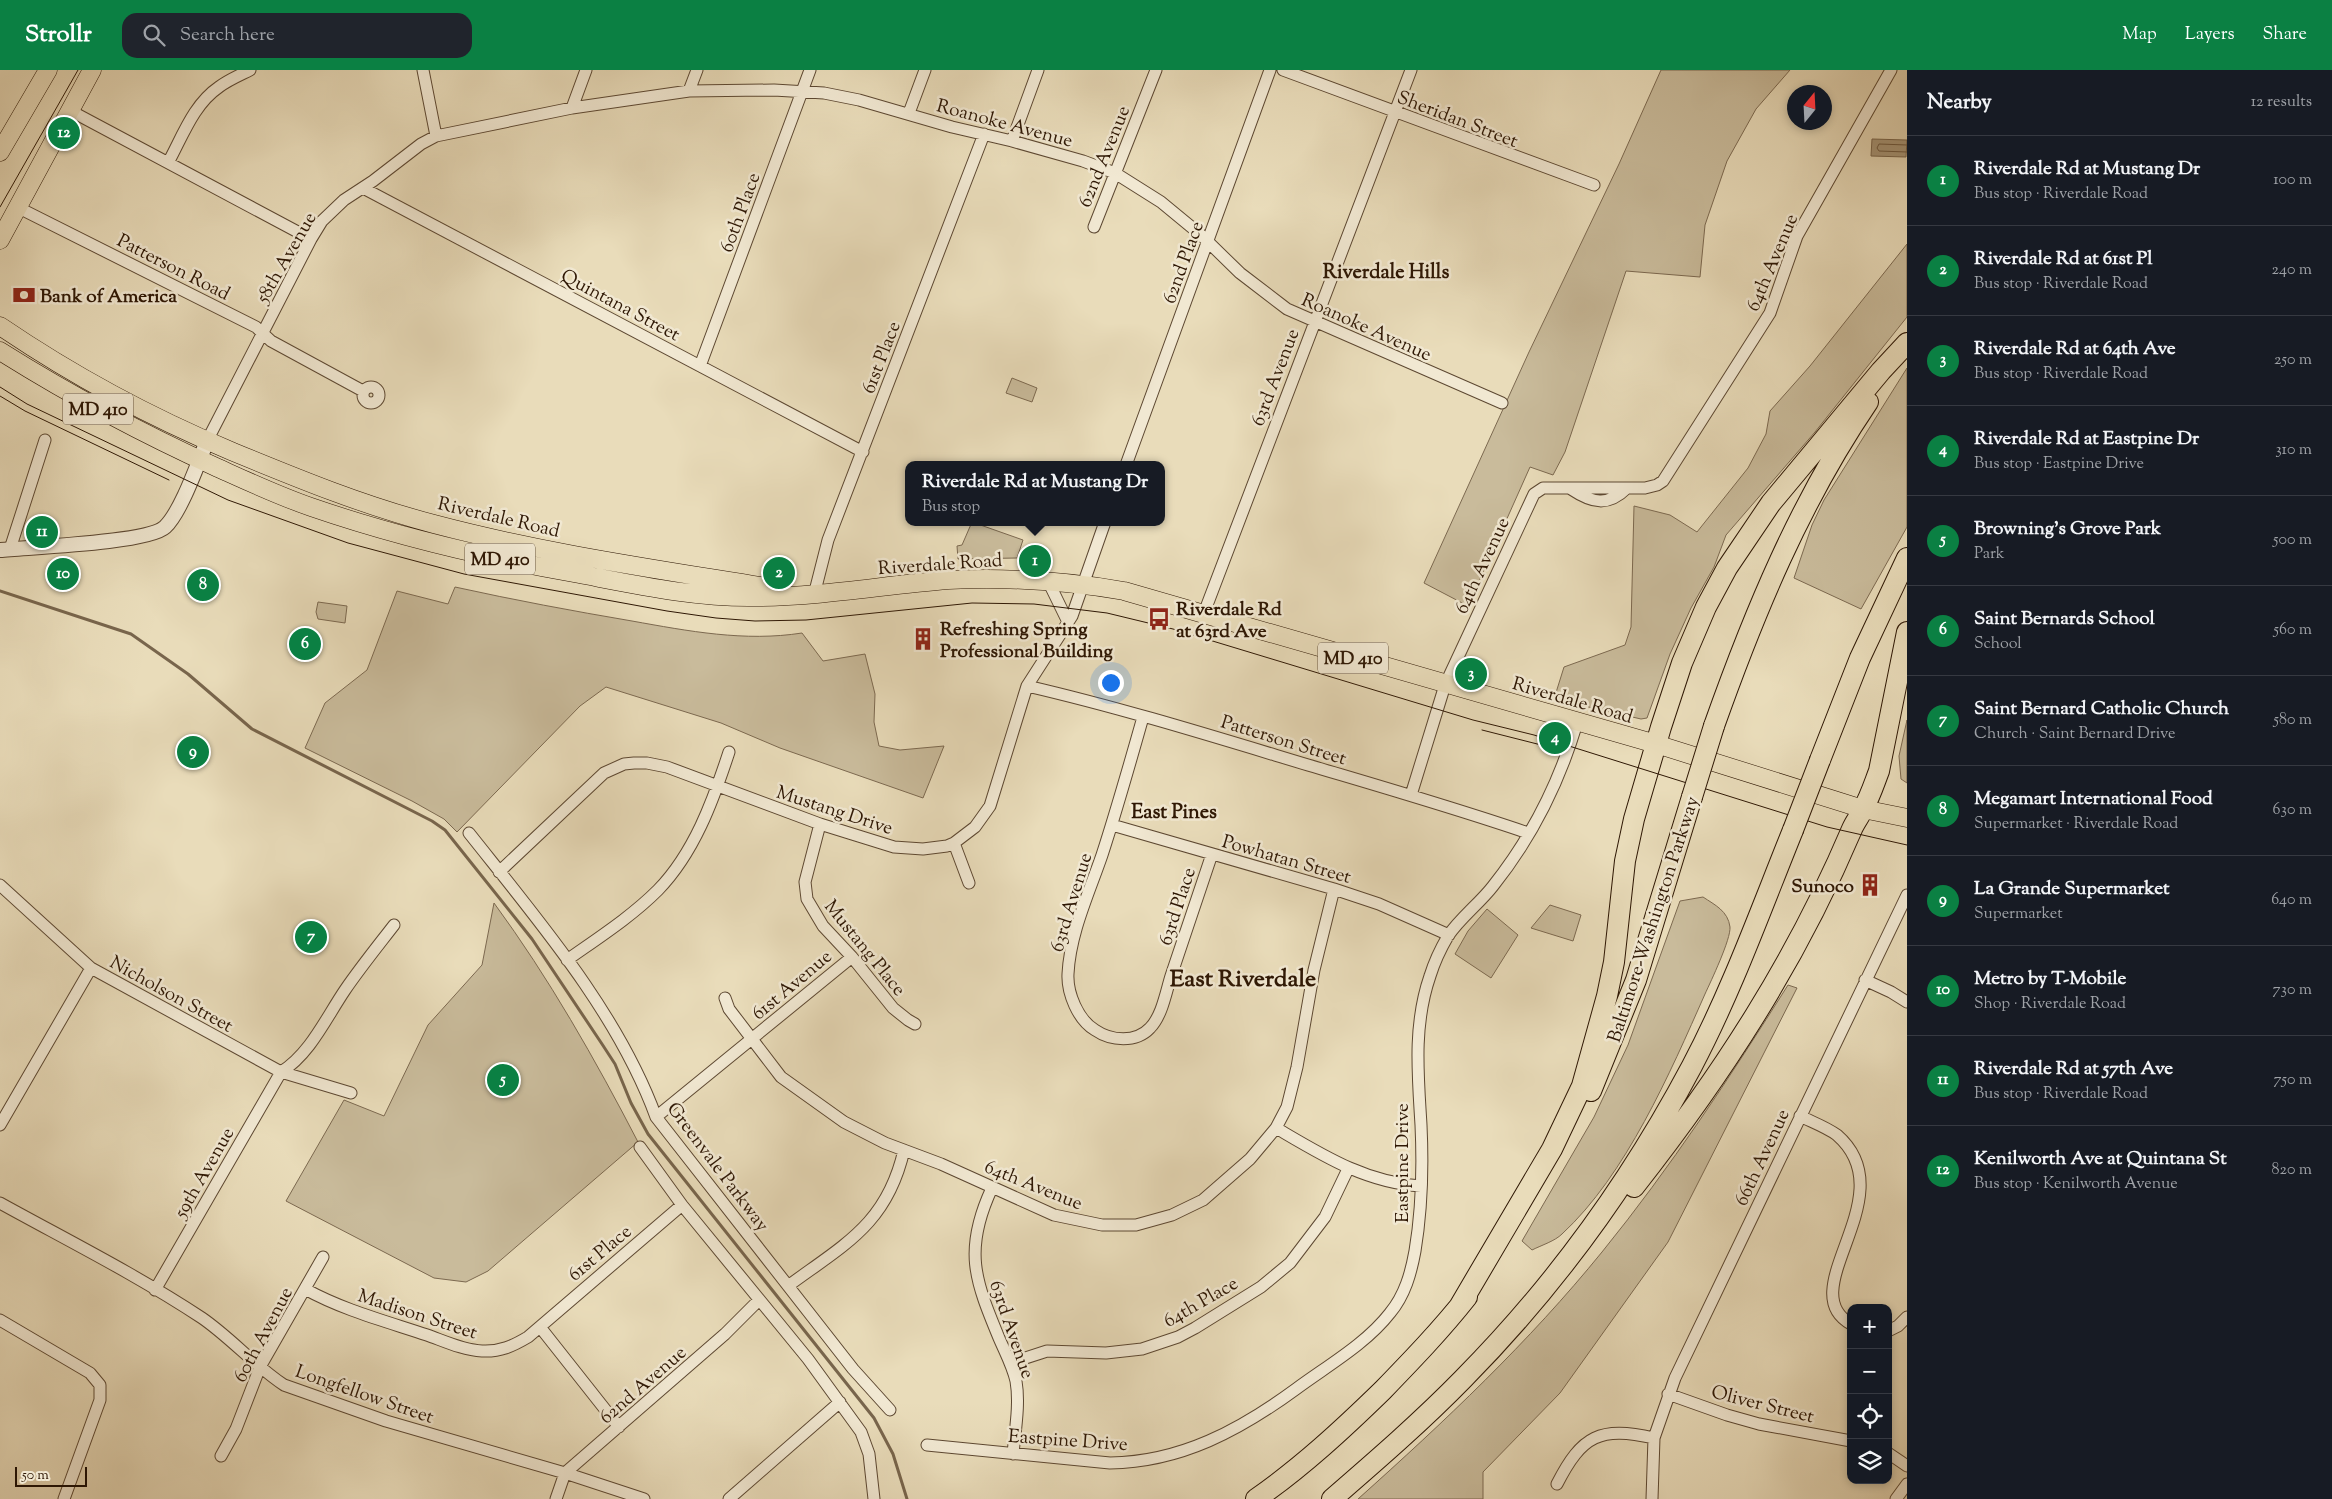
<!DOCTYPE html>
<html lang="en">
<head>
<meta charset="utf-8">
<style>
  :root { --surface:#171b24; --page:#20242c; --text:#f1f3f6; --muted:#9ea1a6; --line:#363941; --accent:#0b8043 }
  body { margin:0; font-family:"Sorts Mill Goudy",serif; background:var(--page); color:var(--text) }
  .controls { position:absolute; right:15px; bottom:15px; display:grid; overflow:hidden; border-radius:10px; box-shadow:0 2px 8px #0003 }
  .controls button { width:45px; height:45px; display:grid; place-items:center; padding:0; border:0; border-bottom:1px solid var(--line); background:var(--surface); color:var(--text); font:25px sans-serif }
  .compass { position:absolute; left:1787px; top:15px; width:45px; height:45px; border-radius:50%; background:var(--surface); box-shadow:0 2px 8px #0003; rotate:18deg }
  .scale { position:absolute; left:15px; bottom:12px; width:72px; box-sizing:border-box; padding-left:5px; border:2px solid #2e1704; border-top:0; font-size:14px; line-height:18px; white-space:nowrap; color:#2e1704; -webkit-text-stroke:4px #f1e8d2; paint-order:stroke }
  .you { position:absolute; left:1110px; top:612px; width:18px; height:18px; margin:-12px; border:4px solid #fff; border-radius:50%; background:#1a73e8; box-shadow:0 0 0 8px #1a73e833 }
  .badge { display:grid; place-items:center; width:32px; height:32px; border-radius:50%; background:var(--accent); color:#fff; font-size:16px; font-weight:700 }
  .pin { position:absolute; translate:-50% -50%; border:2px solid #fff; box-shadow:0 1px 5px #0006 }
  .popup { position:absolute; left:905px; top:391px; width:260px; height:65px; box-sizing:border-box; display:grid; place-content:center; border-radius:10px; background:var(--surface); filter:drop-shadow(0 1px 4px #0005); font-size:16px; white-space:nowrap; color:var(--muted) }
  .popup b { font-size:19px; color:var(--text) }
  .popup::after { content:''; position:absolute; left:50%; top:100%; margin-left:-10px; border:10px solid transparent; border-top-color:var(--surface) }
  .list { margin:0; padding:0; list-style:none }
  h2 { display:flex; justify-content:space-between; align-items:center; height:65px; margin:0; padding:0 20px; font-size:21px }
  h2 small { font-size:16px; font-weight:400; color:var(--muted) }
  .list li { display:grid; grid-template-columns:32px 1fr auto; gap:15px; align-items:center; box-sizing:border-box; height:90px; padding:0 20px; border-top:1px solid var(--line) }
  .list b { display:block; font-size:19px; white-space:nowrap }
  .list p { margin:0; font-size:16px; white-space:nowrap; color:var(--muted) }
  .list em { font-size:16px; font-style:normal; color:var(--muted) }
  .icon { flex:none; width:28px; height:28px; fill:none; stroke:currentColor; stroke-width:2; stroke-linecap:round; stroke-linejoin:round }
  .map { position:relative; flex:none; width:1907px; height:1429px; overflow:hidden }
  header { display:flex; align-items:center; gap:30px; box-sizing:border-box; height:70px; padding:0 25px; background:var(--accent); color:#fff }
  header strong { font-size:24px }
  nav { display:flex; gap:28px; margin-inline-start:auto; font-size:18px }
  .search { width:350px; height:45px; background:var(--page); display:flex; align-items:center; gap:12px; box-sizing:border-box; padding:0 18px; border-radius:15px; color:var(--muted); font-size:19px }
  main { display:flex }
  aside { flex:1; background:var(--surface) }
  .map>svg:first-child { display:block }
  .green { fill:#c9bb9b; stroke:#7c6950 }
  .water { fill:#a9997c; stroke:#78654c }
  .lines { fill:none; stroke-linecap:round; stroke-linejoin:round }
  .shore { stroke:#6c5840; stroke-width:1 }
  .stream { stroke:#78654c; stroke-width:3 }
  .minor-casing { stroke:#5d4832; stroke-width:13 }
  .tertiary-casing { stroke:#5d4832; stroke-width:16 }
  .primary-casing { stroke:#2e1704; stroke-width:19 }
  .motorway-casing { stroke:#2e1704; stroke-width:22 }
  .minor { stroke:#f1e8d2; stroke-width:11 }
  .tertiary { stroke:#f1e8d2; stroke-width:14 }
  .primary { stroke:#e9dcba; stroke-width:18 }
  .motorway { stroke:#e9dcba; stroke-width:20 }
  .tram { stroke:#2e1704; stroke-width:1 }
  .motorway-bridge-casing { stroke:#2e1704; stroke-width:22; stroke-linecap:butt }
  .motorway-bridge { stroke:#e9dcba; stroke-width:20 }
  .labels { text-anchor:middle; stroke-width:5; stroke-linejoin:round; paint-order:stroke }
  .shield { fill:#f1e8d2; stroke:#685642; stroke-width:1 }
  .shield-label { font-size:18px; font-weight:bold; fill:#2e1704 }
  .street-label { font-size:19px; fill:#2e1704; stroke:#f1e8d2 }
  .poi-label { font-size:19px; font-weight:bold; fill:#2e1704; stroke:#f1e8d2; text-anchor:start }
  .neighbourhood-label { font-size:20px; font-weight:bold; fill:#2e1704; stroke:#f1e8d2 }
  .district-label { font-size:24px; font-weight:bold; fill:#2e1704; stroke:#f1e8d2 }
</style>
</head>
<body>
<header>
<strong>Strollr</strong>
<div class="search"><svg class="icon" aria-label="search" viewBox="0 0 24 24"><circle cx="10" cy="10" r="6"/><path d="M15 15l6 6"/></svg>Search here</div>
<nav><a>Map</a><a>Layers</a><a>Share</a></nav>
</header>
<main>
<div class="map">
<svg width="1907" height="1429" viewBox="0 0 1907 1429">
  <rect width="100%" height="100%" fill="#e9dcba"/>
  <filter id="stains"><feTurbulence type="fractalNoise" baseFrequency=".004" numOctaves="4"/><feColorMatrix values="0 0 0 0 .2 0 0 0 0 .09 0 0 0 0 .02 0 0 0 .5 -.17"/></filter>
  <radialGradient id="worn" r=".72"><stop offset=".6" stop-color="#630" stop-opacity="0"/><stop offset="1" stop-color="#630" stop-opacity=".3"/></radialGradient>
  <path class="green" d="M1661,0H1790L1756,39L1727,91L1705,155L1700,207L1626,201L1565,382L1553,405L1530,397L1468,536L1424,513L1529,282L1619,94Z
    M1907,174V247L1815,362L1726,465L1714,497L1691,538L1670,584L1647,648L1641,649L1554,629L1564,597L1625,575L1631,557L1634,436L1670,445L1697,462L1748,398L1766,364L1770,341L1810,296Z
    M1907,298V457L1861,539L1794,508L1812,455L1824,430Z
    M1012,308L1037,318L1032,332L1006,323Z
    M972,452L1023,470L1017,488L958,489L957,476L962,475Z
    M455,517C514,530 573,541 632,551C688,561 745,572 802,563L823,591L865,584L875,624L874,652L879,676L900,680L944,676L923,728L780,678L721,653L606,617L580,636L457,762L444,749L412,731L305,678L325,633L367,600L397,521L448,534Z
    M318,532L347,536L345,553L318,549L316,542Z
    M1907,650V713L1901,709L1899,686Z
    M1703,827C1715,835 1728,841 1730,857C1731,869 1711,911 1705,924C1670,1003 1626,1105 1562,1164C1555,1171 1542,1175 1532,1180L1522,1171L1594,1047L1628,975L1680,831Z
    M494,833C549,908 595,989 638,1072L488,1201L466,1212L434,1208L286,1131L344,1030L384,1046L428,955L482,895Z
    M1550,835L1581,845L1573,871L1531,858Z
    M1487,839L1518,865L1491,908L1455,884L1468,861Z
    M1788,915L1797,918L1668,1172L1560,1323L1483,1402V1429H1358C1444,1352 1529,1272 1602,1182C1671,1097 1730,1007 1788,915Z"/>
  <path class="water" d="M1872,69L1907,70L1906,87L1871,86Z"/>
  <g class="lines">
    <path class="shore" d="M1907,75L1879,74L1877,78L1879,81L1907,82"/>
    <path class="stream" d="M0,521L131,564L188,604L252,659L432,751L445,760L532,869L602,974L615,994L631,1033L648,1064L874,1348L893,1384L907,1429"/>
    <defs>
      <path id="minor" d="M423,0L436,66
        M1283,0L1594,115
        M689,21L697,0
        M572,38L586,0
        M69,40L311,169
        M909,43L925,0
        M1012,71L1038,0
        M169,91C183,65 194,34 219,17C228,10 240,5 250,0
        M363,118L863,382
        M17,137L256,257L271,271L363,321
        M1094,157L1156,0
        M700,296L810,0
        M363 325a8 8 0 1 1 16 0a8 8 0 1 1-16 0Z
        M207,371L311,169L322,151L344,130L373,111L421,74L436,66L572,38L689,21L774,20L824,23L859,30L952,57L1012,71L1083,91L1115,103L1161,132L1201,165L1240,203L1287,239L1502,333
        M1126,395L1270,0
        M1571,419C1592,433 1608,437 1627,418
        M10,479L45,370
        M1048,511L1068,552
        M814,525L828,470L984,64
        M1204,543L1411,0
        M1027,616C1122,638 1215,667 1308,695C1382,717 1455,738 1528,763
        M1143,647C1130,693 1117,739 1102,785C1089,823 1070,863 1068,904C1067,923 1078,950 1095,960C1111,971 1136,973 1150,958C1162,946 1166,922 1171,906C1185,865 1198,825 1212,784
        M1411,725L1445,615L1534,424L1543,418H1645L1657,415L1663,411L1770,243L1797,166L1891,0
        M820,754L805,812L807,829L823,856L852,887L893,938L908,950L915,954
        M1112,755L1334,819L1379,834L1449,865
        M469,763C538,850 618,943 656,1047L853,1299L890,1340
        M954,773L969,813
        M499,802L604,703L624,694L634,693H647L667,697L820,754L894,777L923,779L947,776L954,773L975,757L990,736L1027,616L1072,546L1105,452
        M0,815L91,898L281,1002L351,1023
        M567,890C598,868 631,847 658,820C694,783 713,731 729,682
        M1865,910L1891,922L1907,932
        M725,928L729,939L781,1007L844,1052L885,1073L941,1094L1054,1145L1102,1155H1136L1172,1145L1203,1130L1250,1089L1276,1058L1287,1037L1297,997L1314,900L1334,819
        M1800,1046C1812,1052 1826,1057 1837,1065C1907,1126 1790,1220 1851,1254
        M656,1047L852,887
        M0,1055L91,898
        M1276,1058C1322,1085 1366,1113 1421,1116
        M640,1077L682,1135L808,1289L861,1362L869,1384L874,1429
        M992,1118C963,1180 975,1210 999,1268C1005,1282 1013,1297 1016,1311C1020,1334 1015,1361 1013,1384
        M0,1133C67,1170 137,1205 202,1248C231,1268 255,1296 284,1315L386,1351L565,1403L644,1429
        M788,1216C845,1174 887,1154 904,1080
        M305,1219C343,1240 385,1251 427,1265C444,1271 463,1280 482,1281C500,1282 513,1276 528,1267L682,1135
        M155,1220L281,1002C310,984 326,948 345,920C360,898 377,877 394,855
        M0,1250L90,1303L100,1315V1330L64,1429
        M540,1257L619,1357
        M1888,1261L1898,1256L1907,1247
        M1010,1293L1047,1281L1106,1283L1142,1279L1178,1267L1195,1258L1261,1217L1290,1193L1325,1147L1348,1099
        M1668,1324L1727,1345L1759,1354L1851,1371
        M927,1375L1110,1393C1181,1392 1240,1360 1296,1319C1327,1296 1366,1274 1390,1243C1405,1225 1411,1203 1415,1181C1422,1139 1423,1097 1421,1055C1418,1005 1413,955 1430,906C1434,893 1441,878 1448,866C1460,848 1480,833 1493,816C1533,766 1559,713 1577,653
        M1888,1383L1907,1396
        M221,1386L236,1359L260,1297L323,1187
        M1557,1414C1582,1365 1600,1356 1654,1368
        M556,1429L565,1403L725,1264L759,1230
        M729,1429L840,1332
        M1652,1429L1654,1368L1675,1308L1907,825
        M1896,1429L1907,1414"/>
      <path id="tertiary" d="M0,480C30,477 148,473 165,457C181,442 198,393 207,371"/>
      <path id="primary" d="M0,82L48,0
        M0,170L92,0
        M0,256C72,305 150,347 231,381C299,409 362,435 434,454C547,484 663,500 778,519
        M0,281C70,325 143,364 218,398C249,412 279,426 311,437C398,467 488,488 579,504C637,515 696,528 755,527C820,527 884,515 948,510C1008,507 1066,511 1124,521L1656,674L1863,739L1907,748"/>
      <path id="motorway" d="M1714,656C1754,543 1800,432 1868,332
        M1820,690L1860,588L1907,488
        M1591,1021L1636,910L1692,727
        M1634,1117C1722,1005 1796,891 1852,759C1855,752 1860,746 1863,739C1870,727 1874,714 1879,701L1907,562
        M1459,1237L1552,1079L1582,1016L1607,926L1614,892L1625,791L1634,749L1661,657L1682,593L1706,537L1727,498L1771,433L1881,301L1907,273
        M1256,1429C1302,1397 1343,1359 1383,1320C1412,1290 1441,1260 1467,1227
        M1332,1429C1377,1390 1422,1351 1463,1309C1555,1216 1631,1111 1692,996C1732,920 1761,839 1793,760"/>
    </defs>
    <use href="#minor" class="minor-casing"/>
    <use href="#tertiary" class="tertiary-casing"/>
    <use href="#primary" class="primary-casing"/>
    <use href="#motorway" class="motorway-casing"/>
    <use href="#minor" class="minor"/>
    <use href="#tertiary" class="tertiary"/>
    <use href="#primary" class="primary"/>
    <use href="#motorway" class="motorway"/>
    <path class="tram" d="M0,137L78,0
      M0,317L27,334L228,430L348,473L464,504L667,541L716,548L755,551L806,550L972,533L1034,534L1107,543L1173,559L1473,650L1534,665L1827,757L1907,775
      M0,326L25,341L169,410
      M1482,660L1557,679"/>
    <defs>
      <path id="motorway-bridge" d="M1692,727L1714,656
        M1793,760L1820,690"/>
    </defs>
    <use href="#motorway-bridge" class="motorway-bridge-casing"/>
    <use href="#motorway-bridge" class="motorway-bridge"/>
  </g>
  <defs>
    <symbol id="bank-bare" viewBox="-9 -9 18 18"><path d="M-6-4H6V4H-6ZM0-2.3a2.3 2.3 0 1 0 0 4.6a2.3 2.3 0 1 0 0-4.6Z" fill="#8f2418" stroke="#f1e8d2" stroke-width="2.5" paint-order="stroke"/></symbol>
    <symbol id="bus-bare" viewBox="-9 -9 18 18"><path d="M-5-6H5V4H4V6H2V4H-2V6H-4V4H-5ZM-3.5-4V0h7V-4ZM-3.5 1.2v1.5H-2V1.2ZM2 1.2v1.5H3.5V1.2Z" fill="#8f2418" stroke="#f1e8d2" stroke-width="2.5" paint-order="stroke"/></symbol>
    <symbol id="building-bare" viewBox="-9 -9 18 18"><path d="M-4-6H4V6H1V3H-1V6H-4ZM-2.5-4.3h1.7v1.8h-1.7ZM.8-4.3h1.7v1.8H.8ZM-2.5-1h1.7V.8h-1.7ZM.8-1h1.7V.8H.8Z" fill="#8f2418" stroke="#f1e8d2" stroke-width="2.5" paint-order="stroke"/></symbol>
  </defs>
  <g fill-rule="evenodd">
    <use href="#bank-bare" x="8" y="209" width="32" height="32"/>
    <use href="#bus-bare" x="1143" y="533" width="32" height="32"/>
    <use href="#building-bare" x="907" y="553" width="32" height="32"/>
    <use href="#building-bare" x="1854" y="799" width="32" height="32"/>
  </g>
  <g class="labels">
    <g class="shield">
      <rect x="63" y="323.5" width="70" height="31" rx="4"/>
      <rect x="465" y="473.5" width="70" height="31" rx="4"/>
      <rect x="1318" y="572.5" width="70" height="31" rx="4"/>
    </g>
    <g class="shield-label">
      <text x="98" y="345">MD 410</text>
      <text x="500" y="495">MD 410</text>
      <text x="1353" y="594">MD 410</text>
    </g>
    <g class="street-label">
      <text transform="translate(1458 48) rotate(21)" y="7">Sheridan Street</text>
      <text transform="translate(1005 52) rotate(15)" y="7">Roanoke Avenue</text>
      <text transform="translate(1103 86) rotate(-68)" y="7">62nd Avenue</text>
      <text transform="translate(739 142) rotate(-70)" y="7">60th Place</text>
      <text transform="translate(285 187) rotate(-60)" y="7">58th Avenue</text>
      <text transform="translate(1182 192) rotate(-70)" y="7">62nd Place</text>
      <text transform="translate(1771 192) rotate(-67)" y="7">64th Avenue</text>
      <text transform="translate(174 196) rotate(27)" y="7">Patterson Road</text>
      <text transform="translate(621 234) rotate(28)" y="7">Quintana Street</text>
      <text transform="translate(1367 256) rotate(24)" y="7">Roanoke Avenue</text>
      <text transform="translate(880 287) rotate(-69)" y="7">61st Place</text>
      <text transform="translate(1274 307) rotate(-69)" y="7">63rd Avenue</text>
      <text transform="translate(499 446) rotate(13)" y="7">Riverdale Road</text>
      <text transform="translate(940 493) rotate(-4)" y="7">Riverdale Road</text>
      <text transform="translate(1481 495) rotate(-65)" y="7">64th Avenue</text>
      <text transform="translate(1573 629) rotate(16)" y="7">Riverdale Road</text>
      <text transform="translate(1284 669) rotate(17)" y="7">Patterson Street</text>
      <text transform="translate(835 739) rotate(18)" y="7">Mustang Drive</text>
      <text transform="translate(1287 788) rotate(16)" y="7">Powhatan Street</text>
      <text transform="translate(1070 832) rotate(-73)" y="7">63rd Avenue</text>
      <text transform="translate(1176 836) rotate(-72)" y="7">63rd Place</text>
      <text transform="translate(1652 849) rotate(-72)" y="7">Baltimore-Washington Parkway</text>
      <text transform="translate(866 877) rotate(51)" y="7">Mustang Place</text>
      <text transform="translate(791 914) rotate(-40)" y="7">61st Avenue</text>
      <text transform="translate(172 923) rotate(29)" y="7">Nicholson Street</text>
      <text transform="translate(1761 1087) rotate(-65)" y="7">66th Avenue</text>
      <text transform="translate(1401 1093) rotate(-90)" y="7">Eastpine Drive</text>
      <text transform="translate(719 1096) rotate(53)" y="7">Greenvale Parkway</text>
      <text transform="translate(203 1102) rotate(-60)" y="7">59th Avenue</text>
      <text transform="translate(1034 1114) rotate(22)" y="7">64th Avenue</text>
      <text transform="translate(599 1182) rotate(-40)" y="7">61st Place</text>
      <text transform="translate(1200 1231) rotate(-30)" y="7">64th Place</text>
      <text transform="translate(418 1243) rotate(18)" y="7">Madison Street</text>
      <text transform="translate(1013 1259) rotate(71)" y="7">63rd Avenue</text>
      <text transform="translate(262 1264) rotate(-62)" y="7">60th Avenue</text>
      <text transform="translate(642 1314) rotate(-41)" y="7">62nd Avenue</text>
      <text transform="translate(365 1323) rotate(19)" y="7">Longfellow Street</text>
      <text transform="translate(1763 1333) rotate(14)" y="7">Oliver Street</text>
      <text transform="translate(1068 1369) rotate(4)" y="7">Eastpine Drive</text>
    </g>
    <g class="poi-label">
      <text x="40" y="232">Bank of America</text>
      <text x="1176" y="545">Riverdale Rd<tspan x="1176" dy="22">at 63rd Ave</tspan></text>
      <text x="940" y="565">Refreshing Spring<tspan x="940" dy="22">Professional Building</tspan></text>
      <text x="1854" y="822" text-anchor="end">Sunoco</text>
    </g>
    <g class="neighbourhood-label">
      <text x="1386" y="208">Riverdale Hills</text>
      <text x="1174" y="748">East Pines</text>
    </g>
    <g class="district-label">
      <text x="1243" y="916">East Riverdale</text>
    </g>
  </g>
  <rect width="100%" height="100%" filter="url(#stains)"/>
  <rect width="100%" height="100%" fill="url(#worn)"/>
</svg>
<div class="controls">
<button>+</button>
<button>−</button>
<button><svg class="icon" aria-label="locate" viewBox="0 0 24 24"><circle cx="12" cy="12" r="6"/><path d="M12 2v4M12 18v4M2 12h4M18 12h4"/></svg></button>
<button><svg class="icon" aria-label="layers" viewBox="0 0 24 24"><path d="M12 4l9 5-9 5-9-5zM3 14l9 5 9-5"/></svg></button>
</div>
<svg class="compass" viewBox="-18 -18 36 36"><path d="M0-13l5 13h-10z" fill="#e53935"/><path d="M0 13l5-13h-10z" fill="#9ea1a6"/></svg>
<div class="scale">50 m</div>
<div class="you"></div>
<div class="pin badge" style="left:1035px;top:491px">1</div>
<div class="popup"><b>Riverdale Rd at Mustang Dr</b>Bus stop</div>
<div class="pin badge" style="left:779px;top:503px">2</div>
<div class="pin badge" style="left:1471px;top:604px">3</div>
<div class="pin badge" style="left:1555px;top:668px">4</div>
<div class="pin badge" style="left:503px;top:1010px">5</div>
<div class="pin badge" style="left:305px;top:574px">6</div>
<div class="pin badge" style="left:311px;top:867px">7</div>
<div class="pin badge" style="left:203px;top:515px">8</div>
<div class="pin badge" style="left:193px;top:682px">9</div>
<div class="pin badge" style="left:63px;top:504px">10</div>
<div class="pin badge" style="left:42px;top:462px">11</div>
<div class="pin badge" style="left:64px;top:63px">12</div>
</div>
<aside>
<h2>Nearby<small>12 results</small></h2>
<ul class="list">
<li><span class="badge">1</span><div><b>Riverdale Rd at Mustang Dr</b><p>Bus stop · Riverdale Road</p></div><em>100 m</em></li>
<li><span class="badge">2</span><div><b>Riverdale Rd at 61st Pl</b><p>Bus stop · Riverdale Road</p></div><em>240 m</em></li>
<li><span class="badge">3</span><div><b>Riverdale Rd at 64th Ave</b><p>Bus stop · Riverdale Road</p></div><em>250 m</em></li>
<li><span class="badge">4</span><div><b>Riverdale Rd at Eastpine Dr</b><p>Bus stop · Eastpine Drive</p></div><em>310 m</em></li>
<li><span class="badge">5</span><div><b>Browning's Grove Park</b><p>Park</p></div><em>500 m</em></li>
<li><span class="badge">6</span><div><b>Saint Bernards School</b><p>School</p></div><em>560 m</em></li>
<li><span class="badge">7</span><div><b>Saint Bernard Catholic Church</b><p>Church · Saint Bernard Drive</p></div><em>580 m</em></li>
<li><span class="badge">8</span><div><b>Megamart International Food</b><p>Supermarket · Riverdale Road</p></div><em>630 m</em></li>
<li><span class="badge">9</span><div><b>La Grande Supermarket</b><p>Supermarket</p></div><em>640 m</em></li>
<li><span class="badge">10</span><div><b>Metro by T-Mobile</b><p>Shop · Riverdale Road</p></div><em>730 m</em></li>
<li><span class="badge">11</span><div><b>Riverdale Rd at 57th Ave</b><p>Bus stop · Riverdale Road</p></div><em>750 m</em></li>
<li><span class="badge">12</span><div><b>Kenilworth Ave at Quintana St</b><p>Bus stop · Kenilworth Avenue</p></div><em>820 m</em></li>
</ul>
</aside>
</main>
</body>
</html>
